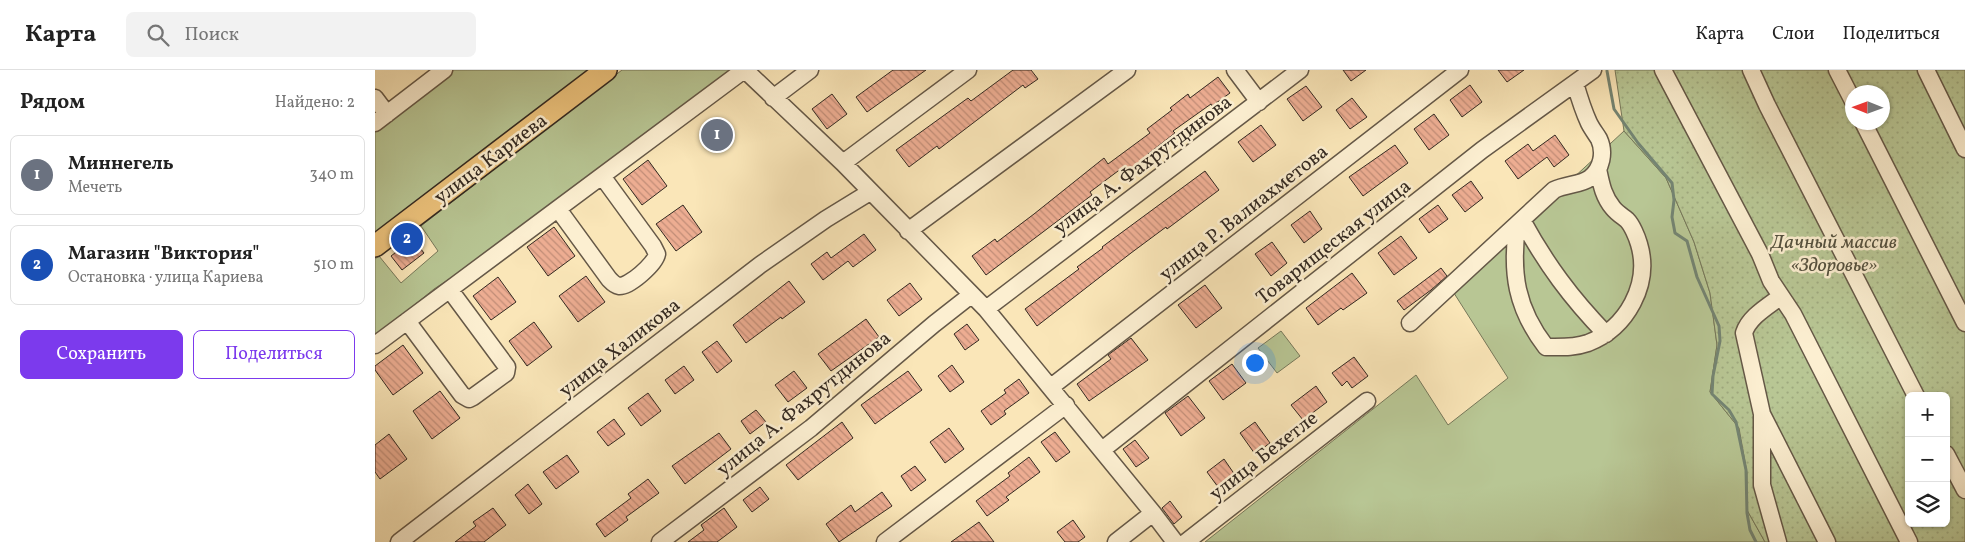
<!DOCTYPE html>
<html lang="ru">
<head>
<meta charset="utf-8">
<style>
  :root { --surface:#fff; --page:#f2f2f2; --text:#222; --muted:#767676; --line:#e0e0e0; --accent:#7c3aed }
  body { margin:0; font-family:Vollkorn,serif; background:var(--page); color:var(--text) }
  .controls { position:absolute; right:15px; bottom:15px; display:grid; overflow:hidden; border-radius:8px; box-shadow:0 1px 4px #0004 }
  .controls button { width:45px; height:45px; display:grid; place-items:center; padding:0; border:0; border-bottom:1px solid var(--line); background:var(--surface); color:var(--text); font:25px sans-serif }
  .compass { position:absolute; left:1470px; top:15px; width:45px; height:45px; border-radius:50%; background:var(--surface); box-shadow:0 1px 4px #0004; rotate:271deg }
  .you { position:absolute; left:879px; top:292px; width:18px; height:18px; margin:-12px; border:4px solid #fff; border-radius:50%; background:#1a73e8; box-shadow:0 0 0 8px #1a73e833 }
  .badge { display:grid; place-items:center; width:32px; height:32px; border-radius:50%; background:var(--accent); color:#fff; font-size:16px; font-weight:700 }
  .pin { position:absolute; translate:-50% -50%; border:2px solid #fff; box-shadow:0 1px 5px #0006 }
  .list { margin:0; padding:0; list-style:none }
  h2 { display:flex; justify-content:space-between; align-items:center; height:65px; margin:0; padding:0 20px; font-size:21px }
  h2 small { font-size:16px; font-weight:400; color:var(--muted) }
  .list li { display:grid; grid-template-columns:32px 1fr auto; gap:15px; align-items:center; box-sizing:border-box; height:80px; margin:0 10px 10px; padding:0 10px; border:1px solid var(--line); border-radius:8px }
  .list b { display:block; font-size:19px; white-space:nowrap }
  .list p { margin:0; font-size:16px; white-space:nowrap; color:var(--muted) }
  .list em { font-size:16px; font-style:normal; color:var(--muted) }
  .actions { display:flex; gap:10px; padding:15px 20px }
  .actions a { flex:1; padding:11px 0; border:1px solid var(--accent); border-radius:8px; text-align:center; font-size:18px; color:var(--accent) }
  .actions .main { background:var(--accent); color:#fff }
  .icon { flex:none; width:28px; height:28px; fill:none; stroke:currentColor; stroke-width:2; stroke-linecap:round; stroke-linejoin:round }
  .map { position:relative; flex:none; width:1590px; height:472px; overflow:hidden }
  header { display:flex; align-items:center; gap:30px; box-sizing:border-box; height:70px; padding:0 25px; background:var(--surface); border-bottom:1px solid var(--line) }
  header strong { font-size:24px }
  nav { display:flex; gap:28px; margin-inline-start:auto; font-size:18px }
  .search { width:350px; height:45px; background:var(--page); display:flex; align-items:center; gap:12px; box-sizing:border-box; padding:0 18px; border-radius:8px; color:var(--muted); font-size:19px }
  main { display:flex }
  aside { flex:1; background:var(--surface) }
  .map>svg:first-child { display:block }
  .green { fill:#b8c694; stroke:#76785a }
  .garden { fill:url(#garden-dots); stroke:#76785a; fill-rule:evenodd }
  .lines { fill:none; stroke-linecap:round; stroke-linejoin:round }
  .stream { stroke:#748472; stroke-width:3 }
  .building { fill:url(#building-back-hatch); stroke:#332921 }
  .minor-casing { stroke:#655847; stroke-width:19 }
  .major-casing { stroke:#332921; stroke-width:24 }
  .minor { stroke:#fcefd1; stroke-width:16 }
  .major { stroke:#edc37c; stroke-width:21 }
  .labels { text-anchor:middle; stroke-width:5; stroke-linejoin:round; paint-order:stroke }
  .street-label { font-size:20px; fill:#332921; stroke:#fcefd1 }
  .park-label { font-size:20px; font-style:italic; fill:#54503e; stroke:#fcefd1 }
</style>
</head>
<body>
<header>
<strong>Карта</strong>
<div class="search"><svg class="icon" aria-label="search" viewBox="0 0 24 24"><circle cx="10" cy="10" r="6"/><path d="M15 15l6 6"/></svg>Поиск</div>
<nav><a>Карта</a><a>Слои</a><a>Поделиться</a></nav>
</header>
<main>
<aside>
<h2>Рядом<small>Найдено: 2</small></h2>
<ul class="list">
<li><span class="badge" style="background:#6b7280">1</span><div><b>Миннегель</b><p>Мечеть</p></div><em>340 m</em></li>
<li><span class="badge" style="background:#1a4fb4">2</span><div><b>Магазин &quot;Виктория&quot;</b><p>Остановка · улица Кариева</p></div><em>510 m</em></li>
</ul>
<div class="actions"><a class="main">Сохранить</a><a>Поделиться</a></div>
</aside>
<div class="map">
<svg width="1590" height="472" viewBox="0 0 1590 472">
  <defs>
    <pattern id="garden-dots" width="8" height="8" patternUnits="userSpaceOnUse" patternTransform="scale(1.25)"><rect width="8" height="8" fill="#b8c694"/><path d="M2 2h.1M6 6h.1" fill="none" stroke="#9faa7f" stroke-width="1.8" stroke-linecap="round"/></pattern>
    <pattern id="building-back-hatch" width="6" height="6" patternUnits="userSpaceOnUse" patternTransform="scale(1.25)"><rect width="6" height="6" fill="#edad92"/><path d="M-1 5l2 2M0 0l6 6M5-1l2 2" fill="none" stroke="#c18d77"/></pattern>
  </defs>
  <rect width="100%" height="100%" fill="#fae6b8"/>
  <filter id="stains"><feTurbulence type="fractalNoise" baseFrequency=".004" numOctaves="4"/><feColorMatrix values="0 0 0 0 .2 0 0 0 0 .09 0 0 0 0 .02 0 0 0 .5 -.17"/></filter>
  <radialGradient id="worn" r=".72"><stop offset=".6" stop-color="#630" stop-opacity="0"/><stop offset="1" stop-color="#630" stop-opacity=".3"/></radialGradient>
  <path class="green" d="M77,0H213L0,163V61Z
    M247,0H355L109,186L59,219L0,267V189L4,186L26,213L63,181L46,156Z
    M1249,61L1291,108L1319,172L1335,223L1342,275L1335,322L1364,358L1372,403V440L1390,472H830L1041,305L1073,355L1133,308L1077,220Z
    M906,261L925,286L902,303L883,278Z"/>
  <path class="garden" d="M1240,0H1590V472H1390L1372,440V403L1364,358L1335,322L1342,275L1335,223L1319,172L1291,108L1249,61ZM1478,22H1508V52H1478ZM1534,326H1571V453H1534Z"/>
  <g class="lines">
    <path class="stream" d="M1232,1L1239,39L1263,73L1297,113L1299,130L1297,147L1300,163L1312,171L1322,207L1344,256L1345,271L1338,306L1337,324L1354,340L1361,352L1371,400L1372,443L1375,460L1381,472"/>
  </g>
  <path class="building" d="M518,0H551L492,42L481,27Z
    M638,0H656L663,9L650,18L648,15L564,79L562,76L534,97L521,80L593,28L596,31Z
    M968,0H991L976,11Z
    M1123,0H1149L1132,12Z
    M843,7L855,23L837,36L836,34L798,61L800,63L773,84L775,86L751,104L747,98L715,122L717,125L611,205L597,186L620,169L622,172L659,144L729,88L733,94L775,63L772,59L797,40L795,38L813,24L815,28Z
    M1095,15L1107,32L1087,47L1075,30Z
    M931,16L947,37L928,51L912,29Z
    M457,24L472,44L452,59L437,39Z
    M977,28L992,47L975,59L961,40Z
    M1059,44L1074,65L1054,80L1039,59Z
    M333,54L353,57L351,76L331,73Z
    M886,55L901,75L878,92L863,72Z
    M1180,65L1194,85L1179,97L1172,87L1143,109L1130,91L1153,74L1158,81Z
    M1020,75L1033,93L988,126L974,107Z
    M273,90L292,116L267,135L248,109Z
    M830,101L844,120L792,159L791,157L756,183L662,256L650,239L704,199L702,197L728,178L727,177Z
    M1096,111L1108,128L1090,142L1077,125Z
    M308,135L327,162L301,181L281,154Z
    M1063,135L1073,149L1054,163L1044,149Z
    M935,141L947,159L929,173L916,155Z
    M179,157L200,186L173,206L152,177Z
    M489,164L501,180L478,197L473,191L448,210L436,194L452,182L456,188Z
    M1026,166L1042,188L1019,205L1003,183Z
    M38,169L49,183L27,200L16,186Z
    M897,172L912,193L896,206L880,184Z
    M1066,198L1072,206L1056,220L1029,240L1022,231Z
    M977,203L992,223L968,240L966,238L943,255L931,238Z
    M211,206L230,232L203,252L184,226Z
    M123,207L141,232L116,250L98,226Z
    M414,211L430,232L407,249L406,247L371,273L358,255Z
    M535,213L547,229L524,246L512,230Z
    M830,215L847,238L821,258L803,235Z
    M491,249L504,267L456,301L443,284Z
    M159,252L177,277L152,296L134,271Z
    M592,254L604,270L590,280L579,264Z
    M756,268L773,290L714,331L702,314L736,289L733,285Z
    M342,271L357,291L342,303L327,282Z
    M28,275L48,303L18,325L0,300V296Z
    M979,287L993,306L977,318L972,311L967,316L957,303Z
    M857,294L871,313L848,330L834,311Z
    M577,295L589,312L575,322L563,306Z
    M309,296L319,310L300,324L290,310Z
    M419,301L432,318L413,332L400,315Z
    M533,301L547,320L500,354L486,335Z
    M644,309L654,323L629,341L631,344L616,355L606,341L631,323L629,320Z
    M941,316L952,332L928,350L916,335Z
    M65,321L85,348L57,369L38,341Z
    M273,323L286,341L266,356L253,338Z
    M813,326L830,348L806,366L790,343Z
    M381,340L391,352L375,364L366,351Z
    M239,349L250,364L233,376L222,362Z
    M467,352L478,368L423,410L411,395Z
    M880,352L895,373L880,384L865,363Z
    M574,358L589,379L570,393L555,372Z
    M680,362L695,382L681,392L666,372Z
    M344,363L356,379L310,414L297,396Z
    M14,364L32,389L5,409L0,402V375Z
    M760,370L774,388L761,397L748,379Z
    M192,385L204,402L181,419L168,402Z
    M654,387L665,402L631,427L634,430L612,446L601,431L635,406L633,403Z
    M849,389L860,405L843,417L832,402Z
    M540,396L551,410L536,421L526,406Z
    M273,409L284,423L251,447L253,450L230,467L221,454L256,428L253,424Z
    M153,414L167,434L154,444L140,425Z
    M385,417L394,429L377,442L368,430Z
    M507,422L517,436L464,472L451,454L476,435L480,442Z
    M795,431L807,447L799,454L787,438Z
    M118,438L131,455L109,472H80L101,456L98,452Z
    M349,438L362,457L342,472H313L329,460L326,455Z
    M698,450L710,467L703,472H690L682,462Z
    M604,452L619,472H576Z"/>
  <g class="lines">
    <defs>
      <path id="minor" d="M370,0L468,93L611,239L778,443L800,472
        M860,0L884,32
        M1288,0L1385,184L1396,211L1418,244L1534,472
        M1376,0L1392,35L1541,326
        M1462,0L1478,31
        M1551,0L1590,79
        M0,28L12,44
        M398,28L435,0
        M1488,52L1590,253
        M0,53L69,0
        M468,93L593,0
        M183,139L234,209C237,212 239,215 244,216C254,217 280,194 282,184L278,176L227,106
        M1147,150C1171,194 1196,228 1231,264
        M1142,156C1136,203 1141,238 1171,277C1185,277 1199,278 1213,273C1252,258 1276,214 1264,174C1262,167 1257,155 1252,150C1247,146 1242,143 1238,138C1228,126 1226,113 1223,99
        M533,161L752,0
        M611,239L925,0
        M32,251L87,325L94,329L98,327L131,303L132,297L75,220
        M1035,253L1179,120C1191,114 1206,115 1215,108C1227,99 1230,82 1224,69C1221,64 1217,59 1214,53C1208,40 1204,27 1200,13
        M0,275L369,0
        M676,317L1085,0
        M1387,344L1369,263C1374,247 1392,237 1405,227
        M727,380L1107,80L1218,0
        M1571,384L1590,420
        M24,472L385,195L451,149L495,122
        M285,472L436,358L559,254L596,225
        M510,472L691,335
        M741,472L778,443
        M811,472L992,331
        M1403,472L1387,415V344L1452,472"/>
      <path id="major" d="M0,176L231,0"/>
    </defs>
    <use href="#minor" class="minor-casing"/>
    <use href="#major" class="major-casing"/>
    <use href="#minor" class="minor"/>
    <use href="#major" class="major"/>
  </g>
  <g class="labels">
    <g class="street-label">
      <text transform="translate(115 88) rotate(-37)" y="7">улица Кариева</text>
      <text transform="translate(767 94) rotate(-37)" y="7">улица А. Фахрутдинова</text>
      <text transform="translate(868 142) rotate(-38)" y="7">улица Р. Валиахметова</text>
      <text transform="translate(958 171) rotate(-38)" y="7">Товарищеская улица</text>
      <text transform="translate(244 277) rotate(-38)" y="7">улица Халикова</text>
      <text transform="translate(428 333) rotate(-39)" y="7">улица А. Фахрутдинова</text>
      <text transform="translate(888 385) rotate(-38)" y="7">улица Бехетле</text>
    </g>
    <g class="park-label">
      <text x="1459" y="178">Дачный массив<tspan x="1459" dy="23">«Здоровье»</tspan></text>
    </g>
  </g>
  <rect width="100%" height="100%" filter="url(#stains)"/>
  <rect width="100%" height="100%" fill="url(#worn)"/>
</svg>
<div class="controls">
<button>+</button>
<button>−</button>
<button><svg class="icon" aria-label="layers" viewBox="0 0 24 24"><path d="M12 4l9 5-9 5-9-5zM3 14l9 5 9-5"/></svg></button>
</div>
<svg class="compass" viewBox="-18 -18 36 36"><path d="M0-13l5 13h-10z" fill="#e53935"/><path d="M0 13l5-13h-10z" fill="#767676"/></svg>
<div class="you"></div>
<div class="pin badge" style="left:342px;top:65px;background:#6b7280">1</div>
<div class="pin badge" style="left:32px;top:169px;background:#1a4fb4">2</div>
</div>
</main>
</body>
</html>
